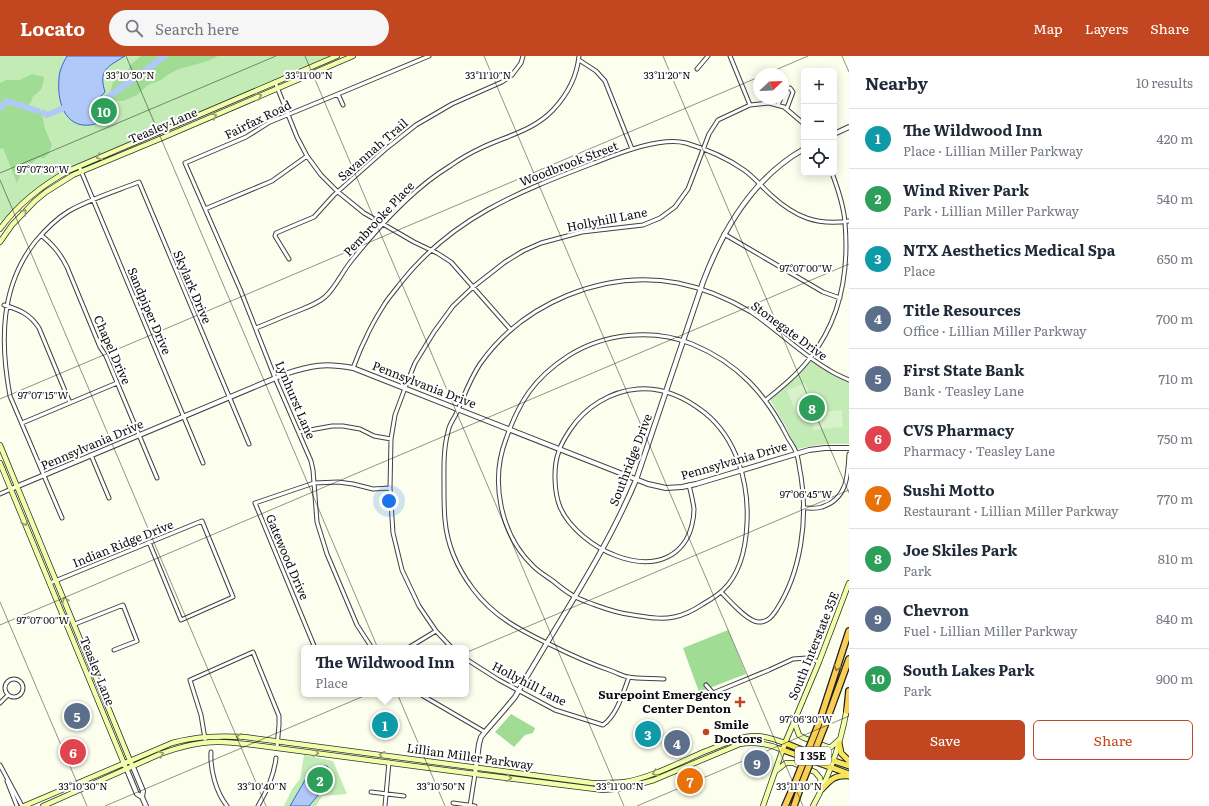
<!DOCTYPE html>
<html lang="en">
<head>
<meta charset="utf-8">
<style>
  :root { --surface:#fff; --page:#f6f6f7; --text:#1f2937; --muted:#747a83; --line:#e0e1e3; --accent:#c24721 }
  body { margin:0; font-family:Literata,serif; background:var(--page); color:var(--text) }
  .controls { position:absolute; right:12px; top:12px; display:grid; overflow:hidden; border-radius:6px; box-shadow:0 2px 10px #0003 }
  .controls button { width:36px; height:36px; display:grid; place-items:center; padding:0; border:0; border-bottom:1px solid var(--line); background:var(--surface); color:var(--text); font:20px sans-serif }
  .compass { position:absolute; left:753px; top:12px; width:36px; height:36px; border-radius:50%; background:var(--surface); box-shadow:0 2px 10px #0003; rotate:67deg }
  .you { position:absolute; left:389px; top:445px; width:14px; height:14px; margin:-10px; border:3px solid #fff; border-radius:50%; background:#1a73e8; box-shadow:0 0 0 6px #1a73e833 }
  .badge { display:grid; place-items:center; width:26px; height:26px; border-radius:50%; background:var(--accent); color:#fff; font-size:13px; font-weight:700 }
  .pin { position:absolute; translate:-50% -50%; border:2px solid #fff; box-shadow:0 1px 4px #0006 }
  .popup { position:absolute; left:301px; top:589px; width:168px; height:52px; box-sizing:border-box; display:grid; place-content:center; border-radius:6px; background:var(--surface); filter:drop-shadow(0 1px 3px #0005); font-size:13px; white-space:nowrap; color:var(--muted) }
  .popup b { font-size:15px; color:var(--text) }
  .popup::after { content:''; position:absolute; left:50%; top:100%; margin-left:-8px; border:8px solid transparent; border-top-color:var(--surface) }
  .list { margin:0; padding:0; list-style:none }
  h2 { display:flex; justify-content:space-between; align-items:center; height:52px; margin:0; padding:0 16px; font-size:17px }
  h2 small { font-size:13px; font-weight:400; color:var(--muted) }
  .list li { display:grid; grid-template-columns:26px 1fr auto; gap:12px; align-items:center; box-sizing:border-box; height:60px; padding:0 16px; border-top:1px solid var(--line) }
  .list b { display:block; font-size:15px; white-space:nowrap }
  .list p { margin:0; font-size:13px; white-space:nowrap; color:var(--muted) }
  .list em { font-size:13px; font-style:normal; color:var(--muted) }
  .actions { display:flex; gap:8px; padding:12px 16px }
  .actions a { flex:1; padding:9px 0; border:1px solid var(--accent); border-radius:6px; text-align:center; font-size:14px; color:var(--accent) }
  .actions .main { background:var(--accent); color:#fff }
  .icon { flex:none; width:22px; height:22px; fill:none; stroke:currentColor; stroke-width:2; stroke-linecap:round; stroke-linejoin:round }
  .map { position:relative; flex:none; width:849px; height:750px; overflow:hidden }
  header { display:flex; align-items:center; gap:24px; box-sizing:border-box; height:56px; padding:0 20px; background:var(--accent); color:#fff }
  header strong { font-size:19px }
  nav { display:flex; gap:22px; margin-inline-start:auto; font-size:14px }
  .search { width:280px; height:36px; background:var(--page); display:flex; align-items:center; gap:10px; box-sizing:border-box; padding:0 14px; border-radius:22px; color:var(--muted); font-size:15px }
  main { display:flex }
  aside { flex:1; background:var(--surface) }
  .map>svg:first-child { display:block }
  .green { fill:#c3ebb6 }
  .forest { fill:#a1dc95 }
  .pitch { fill:#d8f2c9 }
  .water { fill:#b1c9f8; stroke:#3667d2 }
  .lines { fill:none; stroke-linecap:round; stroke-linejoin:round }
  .river { stroke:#b1c9f8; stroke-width:6 }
  .minor-casing { stroke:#414141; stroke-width:5 }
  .tertiary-casing { stroke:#414141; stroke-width:6 }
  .secondary-casing { stroke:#303030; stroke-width:6 }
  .trunk-casing { stroke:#1f1f1f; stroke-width:7 }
  .motorway-casing { stroke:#1f1f1f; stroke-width:8 }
  .minor { stroke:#fff; stroke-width:3 }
  .tertiary { stroke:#fff; stroke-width:4 }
  .secondary { stroke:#f0ffa9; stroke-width:4.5 }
  .trunk { stroke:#f8e65a; stroke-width:5 }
  .motorway { stroke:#f9ce52; stroke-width:5.5 }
  .motorway-bridge-casing { stroke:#1f1f1f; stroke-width:8; stroke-linecap:butt }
  .motorway-bridge { stroke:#f9ce52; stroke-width:5.5 }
  .oneway { stroke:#969f6b }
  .oneway2 { stroke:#8f7833 }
  .ticks { fill:none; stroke:#0e0e0e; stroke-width:1; stroke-opacity:0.45 }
  .poi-dot { fill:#c24721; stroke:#fff; stroke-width:1.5 }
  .labels { text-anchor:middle; stroke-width:4; stroke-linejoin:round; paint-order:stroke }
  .shield { fill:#fff; stroke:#565656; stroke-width:1 }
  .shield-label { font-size:11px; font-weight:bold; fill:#0e0e0e }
  .street-label { font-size:12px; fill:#0e0e0e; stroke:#fff }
  .poi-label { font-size:12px; font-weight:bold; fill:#0e0e0e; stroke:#fff; text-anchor:end }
  .ticks-label { font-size:10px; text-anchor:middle; fill:#0e0e0e; stroke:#fff; stroke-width:4; stroke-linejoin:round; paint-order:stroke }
</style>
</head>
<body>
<header>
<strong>Locato</strong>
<div class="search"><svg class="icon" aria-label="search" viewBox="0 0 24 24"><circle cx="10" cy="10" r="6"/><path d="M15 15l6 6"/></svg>Search here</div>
<nav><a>Map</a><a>Layers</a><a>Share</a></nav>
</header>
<main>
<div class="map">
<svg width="849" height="750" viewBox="0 0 849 750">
  <rect width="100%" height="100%" fill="#fdffee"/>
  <path class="green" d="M0,0H336L79,110L48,127L4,167L0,164Z
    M811,304L830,317L849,326V388C831,387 815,388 798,393L795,390L785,369L770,344L793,324Z
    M304,699L333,705L347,738L322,740L316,750H284L292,733L300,723Z"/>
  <path class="forest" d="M141,0H218L208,5L179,13L169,18L161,24L148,29L137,39L123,45H116L110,42L109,40L114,23L118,16L128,15L130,9Z
    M32,18L44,21C43,30 42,35 33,40L31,46L27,50L35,55L41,54L45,73L52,89L49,97L44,102H38L22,115L17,127L3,92L0,93V27L6,24H20Z
    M728,574L746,618L699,636L683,592Z
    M511,658L535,672L533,677L525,679L514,691L495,676Z"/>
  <path class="pitch" d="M805,327L815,352L797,359L787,334Z
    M842,354L843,371L813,374L812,357Z"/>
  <path class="water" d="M67,0H125C108,11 98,13 105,36L100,41L110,56C105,63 99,68 90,69C64,72 57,44 59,23C59,15 63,7 67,0Z
    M320,710H327L328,711L330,725L332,728L331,730H327L324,732L309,750H290L312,712Z"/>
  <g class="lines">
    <path class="river" d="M96,48L100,47L165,0
      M0,52L7,45L38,55
      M44,57L47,59L64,52L69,51"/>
    <defs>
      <path id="minor" d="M730,0L750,49
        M579,4L596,15L605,25L632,93
        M697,13L708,0
        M275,26L297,81L307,100L321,119L338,136L364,157L414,186L437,197L451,206L511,274
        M783,37L787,32H790L793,36L787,52
        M338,38L429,0
        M343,49L338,38L270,66L246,81L185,107L240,233L275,322L311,405L313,414L317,466L327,498L357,569L372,592
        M778,49L781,42
        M79,110L203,407
        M205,153L272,125L307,100
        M724,178L823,236L840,242
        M41,179C53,189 60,197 67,211L100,291L106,300L157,422
        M289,203L275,180L276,177L314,161L334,139L387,92L416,69L452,48L502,26L512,19L521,7L523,0
        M4,249C20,254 30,258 39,272L70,347
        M256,272C269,267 282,261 295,256C305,252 317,248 325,241C336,231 342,216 352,204C379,170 412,133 450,110C460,103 470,97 481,92C506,80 533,75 553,54C567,39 577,20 579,0
        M353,312C357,303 360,293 365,284C370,272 377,260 384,249C388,242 394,236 399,229C451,162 518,136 594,107C617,98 661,80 686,87C706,93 727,102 744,114C754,121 762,131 771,139C795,161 817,170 849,165
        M766,344C782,331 798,318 810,302C841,263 849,215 845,167C844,150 838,133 832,117
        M22,367L117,327
        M299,376L332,370H343L360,373L374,380L391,383
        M91,399L109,442
        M689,429C691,437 693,445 694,453C694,463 691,476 686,484C656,532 577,491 560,451C554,436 553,410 559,395C561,388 566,380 570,374C585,351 611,335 638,333C662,331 686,342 705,357C737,383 749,427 747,467C746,490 741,517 723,534C717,540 710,544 703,548C694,554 685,559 674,561C660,564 647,561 633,559C615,557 604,552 587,546C583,544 576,542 572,539C565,535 559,530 553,525C546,520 539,516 533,510C500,478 490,425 506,383C519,346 534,322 568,300C604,277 653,272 692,288C738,307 766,338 788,382C791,387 794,391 796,396C799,403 799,412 801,420C808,463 801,516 777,553C773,559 768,567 758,566C747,565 730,545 721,536
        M0,438L11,433
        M803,452C809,452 817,453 822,451C847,443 848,420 849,398
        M62,462L10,340C0,286 0,231 35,186C45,174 56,163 69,155C90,143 116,135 139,126L249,388
        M50,527L202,465L233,541L181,564L149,486
        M75,568L123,549L137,585L114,594
        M315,592L255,447L314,427L338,426L353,428L373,433L390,432
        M408,592L436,575
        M452,592L436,575L419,550L402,514L393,477L390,432L391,383L395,359L405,332L415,307L434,276L453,250L473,231L505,206L523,195L541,187L582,176L643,169L660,162L675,151L688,133L709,78L718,64L750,49L769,47L784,51L804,68
        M466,603L499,624L555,654L603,669C617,659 623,637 629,621
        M664,623C652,622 639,623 628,621C623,620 617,617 612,615C591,608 571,599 551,589C520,574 494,561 473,533C458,513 447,488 445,464C444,454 444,443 444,433C444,414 443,394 448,376C449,368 454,363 457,356C464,340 470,323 480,308C523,247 604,213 678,227C703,232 729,243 751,256C778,274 801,298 829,314C835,318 842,321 849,324
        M5 632a9 9 0 1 1 18 0a9 9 0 1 1-18 0Z
        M706,629L713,637L769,614L793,603L807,602L819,606
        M420,638L425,641L485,676
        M0,647L8,639
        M205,683L201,659L190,624L253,596L279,660V669L277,691
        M211,696C210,714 216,736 227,750
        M0,709L22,750
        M7,725L17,750
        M371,736L404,740
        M453,747L475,750
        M258,750C267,735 274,720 276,702
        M385,750L389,706
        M470,750L475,718"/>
      <path id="tertiary" d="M834,78L849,71
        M11,433L285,318C312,309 325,307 353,312L648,428L666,432L682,431L696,428L809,394L825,392H849
        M133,711L143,735L142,741L146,750
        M127,714L137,738L142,741
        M475,718L479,688L481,681L485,676L505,653L515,641C556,569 604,500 636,424L703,226C723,173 754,121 804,93"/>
      <path id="secondary" d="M0,173C18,148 41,130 68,115L337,0
        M0,186L12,169L35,145L46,136L73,119L162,82L353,0
        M0,389L131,707
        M0,407L125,710
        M794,665L799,679L804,682L828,691H831L840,683
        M777,714L786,707H793L815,716L820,722L822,732
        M24,750L172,687C197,680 219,680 245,681L592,727C603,727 614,727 625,726C653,721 680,706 706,695C722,689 738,680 756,680C766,680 776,684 785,687
        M43,750L160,698C179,691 200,685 221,686C229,686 237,687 246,688L475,718L603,734L626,732L654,724L740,688C756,685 769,688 783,694
        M763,750L785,687L819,606L849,527
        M813,750C830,719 841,687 847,652"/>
      <path id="trunk" d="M785,687L810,697L849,710
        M839,687L841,697L849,705
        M783,694L849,718
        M822,733C831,723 835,719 849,720"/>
      <path id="motorway" d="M847,655L849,635
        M819,667L849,575
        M825,669L849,603
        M785,750L795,727
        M794,750L801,730"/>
    </defs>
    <use href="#minor" class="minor-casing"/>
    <use href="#tertiary" class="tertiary-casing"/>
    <use href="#secondary" class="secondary-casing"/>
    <use href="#trunk" class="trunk-casing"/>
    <use href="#motorway" class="motorway-casing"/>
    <use href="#minor" class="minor"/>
    <use href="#tertiary" class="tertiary"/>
    <use href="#secondary" class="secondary"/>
    <use href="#trunk" class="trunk"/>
    <use href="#motorway" class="motorway"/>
    <defs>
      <path id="motorway-bridge" d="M795,727L819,667
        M801,730L825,669"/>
    </defs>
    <use href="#motorway-bridge" class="motorway-bridge-casing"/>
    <use href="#motorway-bridge" class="motorway-bridge"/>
  </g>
  <defs><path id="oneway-chevron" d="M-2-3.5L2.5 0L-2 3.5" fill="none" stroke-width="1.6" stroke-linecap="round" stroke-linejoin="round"/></defs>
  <g class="oneway">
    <use href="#oneway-chevron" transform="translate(259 40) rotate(-23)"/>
    <use href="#oneway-chevron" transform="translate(214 60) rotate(-24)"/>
    <use href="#oneway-chevron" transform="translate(99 101) rotate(157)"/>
    <use href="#oneway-chevron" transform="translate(24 156) rotate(-48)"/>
    <use href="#oneway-chevron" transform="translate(25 467) rotate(67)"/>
    <use href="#oneway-chevron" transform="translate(65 544) rotate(-112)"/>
    <use href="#oneway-chevron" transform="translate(239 681) rotate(-176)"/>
    <use href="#oneway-chevron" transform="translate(316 697) rotate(8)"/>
    <use href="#oneway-chevron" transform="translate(161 698) rotate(-23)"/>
    <use href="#oneway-chevron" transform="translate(382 699) rotate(-173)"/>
    <use href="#oneway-chevron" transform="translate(655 717) rotate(159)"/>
    <use href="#oneway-chevron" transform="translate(509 722) rotate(5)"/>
  </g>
  <use class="oneway2" href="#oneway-chevron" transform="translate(837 612) rotate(108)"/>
  <path class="ticks" d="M126,0L445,750M305,0L624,750M484,0L803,750M663,0L849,437M842,0L849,16M766,18L808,0M0,117L276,0M0,124L266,750M0,343L759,21M0,546L87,750M0,569L849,208M105,750L849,434M637,750L849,660"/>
  <g class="poi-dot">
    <path d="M738 640h4v4h4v4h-4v4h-4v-4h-4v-4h4z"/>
    <circle cx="706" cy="676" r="4"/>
  </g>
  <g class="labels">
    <rect class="shield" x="795" y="691" width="36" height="18" rx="3"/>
    <g class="shield-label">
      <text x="813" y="704">I 35E</text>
    </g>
    <g class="street-label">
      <text transform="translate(258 64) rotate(-26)" y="4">Fairfax Road</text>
      <text transform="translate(163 70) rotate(-23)" y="4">Teasley Lane</text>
      <text transform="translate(373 94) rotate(-41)" y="4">Savannah Trail</text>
      <text transform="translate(569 108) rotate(-21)" y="4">Woodbrook Street</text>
      <text transform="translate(379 163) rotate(-47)" y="4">Pembrooke Place</text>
      <text transform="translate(607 164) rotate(-11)" y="4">Hollyhill Lane</text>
      <text transform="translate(192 231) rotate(67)" y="4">Skylark Drive</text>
      <text transform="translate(149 255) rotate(67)" y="4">Sandpiper Drive</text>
      <text transform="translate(789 275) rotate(36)" y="4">Stonegate Drive</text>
      <text transform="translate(112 294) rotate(66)" y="4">Chapel Drive</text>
      <text transform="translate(424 329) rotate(21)" y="4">Pennsylvania Drive</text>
      <text transform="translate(295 344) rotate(67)" y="4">Lynhurst Lane</text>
      <text transform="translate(92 389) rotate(-23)" y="4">Pennsylvania Drive</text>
      <text transform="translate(631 404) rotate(-69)" y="4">Southridge Drive</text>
      <text transform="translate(734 405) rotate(-16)" y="4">Pennsylvania Drive</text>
      <text transform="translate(123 488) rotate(-22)" y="4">Indian Ridge Drive</text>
      <text transform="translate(287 501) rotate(67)" y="4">Gatewood Drive</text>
      <text transform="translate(814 590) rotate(-68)" y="4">South Interstate 35E</text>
      <text transform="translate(97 615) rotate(68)" y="4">Teasley Lane</text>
      <text transform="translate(529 628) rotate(27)" y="4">Hollyhill Lane</text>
      <text transform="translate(470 701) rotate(8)" y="4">Lillian Miller Parkway</text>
    </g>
    <g class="poi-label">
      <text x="731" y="643">Surepoint Emergency<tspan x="731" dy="14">Center Denton</tspan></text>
      <text x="714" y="673" text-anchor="start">Smile<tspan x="714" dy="14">Doctors</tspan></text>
    </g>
  </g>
  <g class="ticks-label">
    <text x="130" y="23">33°10'50"N</text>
    <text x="309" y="23">33°11'00"N</text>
    <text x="488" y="23">33°11'10"N</text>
    <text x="667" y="23">33°11'20"N</text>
    <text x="43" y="117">97°07'30"W</text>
    <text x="806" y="216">97°07'00"W</text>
    <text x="43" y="343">97°07'15"W</text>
    <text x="806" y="442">97°06'45"W</text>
    <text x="43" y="568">97°07'00"W</text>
    <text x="806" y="667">97°06'30"W</text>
    <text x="83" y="734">33°10'30"N</text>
    <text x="262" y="734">33°10'40"N</text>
    <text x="441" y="734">33°10'50"N</text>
    <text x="620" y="734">33°11'00"N</text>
    <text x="799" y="734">33°11'10"N</text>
  </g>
</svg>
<div class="controls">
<button>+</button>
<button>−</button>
<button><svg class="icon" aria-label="locate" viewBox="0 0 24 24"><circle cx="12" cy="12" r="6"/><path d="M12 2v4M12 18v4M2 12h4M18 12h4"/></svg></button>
</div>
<svg class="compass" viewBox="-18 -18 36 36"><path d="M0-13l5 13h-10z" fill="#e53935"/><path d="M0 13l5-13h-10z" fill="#747a83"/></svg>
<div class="you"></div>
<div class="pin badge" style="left:385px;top:669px;background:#0f9aa8">1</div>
<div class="popup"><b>The Wildwood Inn</b>Place</div>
<div class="pin badge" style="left:320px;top:724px;background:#2e9e5b">2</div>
<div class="pin badge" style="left:648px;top:678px;background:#0f9aa8">3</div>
<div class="pin badge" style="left:677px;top:687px;background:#5c6f8a">4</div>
<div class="pin badge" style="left:77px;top:660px;background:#5c6f8a">5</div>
<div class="pin badge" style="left:73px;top:696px;background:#e0444e">6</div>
<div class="pin badge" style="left:690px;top:725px;background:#e8710a">7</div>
<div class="pin badge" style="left:812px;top:352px;background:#2e9e5b">8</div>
<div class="pin badge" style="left:757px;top:707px;background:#5c6f8a">9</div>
<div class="pin badge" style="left:104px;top:55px;background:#2e9e5b">10</div>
</div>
<aside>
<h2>Nearby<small>10 results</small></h2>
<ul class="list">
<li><span class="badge" style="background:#0f9aa8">1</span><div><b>The Wildwood Inn</b><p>Place · Lillian Miller Parkway</p></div><em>420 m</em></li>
<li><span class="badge" style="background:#2e9e5b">2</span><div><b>Wind River Park</b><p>Park · Lillian Miller Parkway</p></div><em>540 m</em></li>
<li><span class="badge" style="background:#0f9aa8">3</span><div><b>NTX Aesthetics Medical Spa</b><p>Place</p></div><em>650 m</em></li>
<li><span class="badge" style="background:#5c6f8a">4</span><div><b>Title Resources</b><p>Office · Lillian Miller Parkway</p></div><em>700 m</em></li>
<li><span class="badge" style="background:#5c6f8a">5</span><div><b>First State Bank</b><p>Bank · Teasley Lane</p></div><em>710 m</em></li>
<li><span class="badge" style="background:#e0444e">6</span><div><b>CVS Pharmacy</b><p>Pharmacy · Teasley Lane</p></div><em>750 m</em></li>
<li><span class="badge" style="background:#e8710a">7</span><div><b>Sushi Motto</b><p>Restaurant · Lillian Miller Parkway</p></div><em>770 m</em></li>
<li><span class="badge" style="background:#2e9e5b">8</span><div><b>Joe Skiles Park</b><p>Park</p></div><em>810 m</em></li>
<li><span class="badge" style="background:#5c6f8a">9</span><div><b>Chevron</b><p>Fuel · Lillian Miller Parkway</p></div><em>840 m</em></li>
<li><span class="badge" style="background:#2e9e5b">10</span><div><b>South Lakes Park</b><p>Park</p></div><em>900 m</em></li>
</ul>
<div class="actions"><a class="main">Save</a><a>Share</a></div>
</aside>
</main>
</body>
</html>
